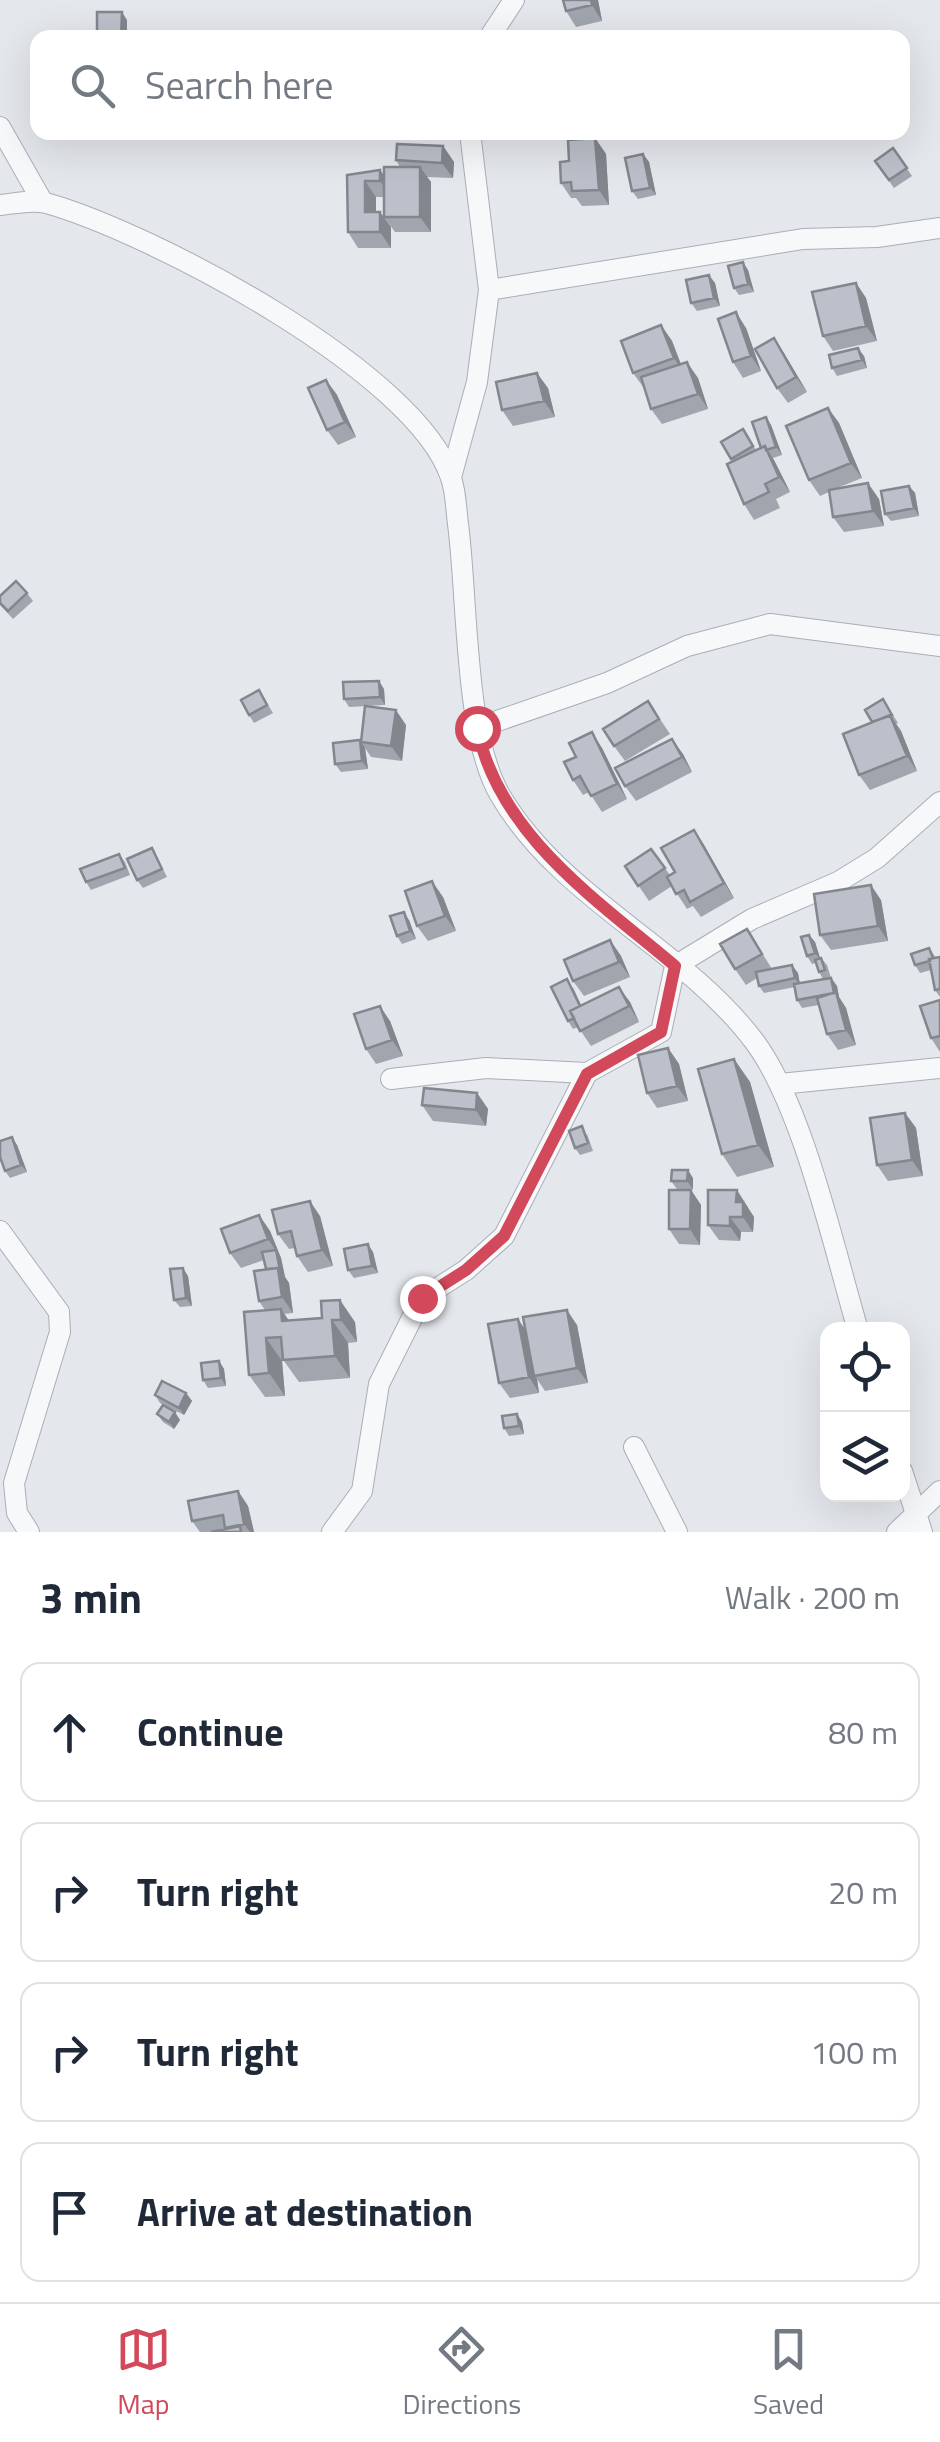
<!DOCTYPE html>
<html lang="en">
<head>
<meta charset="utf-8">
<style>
  :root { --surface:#fff; --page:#f6f6f7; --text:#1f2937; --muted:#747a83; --line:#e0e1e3; --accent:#d1495b }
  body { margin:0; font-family:"Titillium Web",sans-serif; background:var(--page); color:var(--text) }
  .controls { position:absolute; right:30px; bottom:30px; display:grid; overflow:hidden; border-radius:20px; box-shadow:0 10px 40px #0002 }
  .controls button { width:90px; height:90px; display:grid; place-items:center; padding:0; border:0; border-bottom:2px solid var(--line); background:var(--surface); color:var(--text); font:50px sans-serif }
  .stop { position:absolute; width:30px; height:30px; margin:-22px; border:8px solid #d1495b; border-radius:50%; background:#fff }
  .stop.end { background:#d1495b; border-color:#fff; box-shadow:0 2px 10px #0008 }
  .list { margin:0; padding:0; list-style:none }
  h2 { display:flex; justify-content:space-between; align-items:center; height:130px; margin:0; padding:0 40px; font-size:42px }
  h2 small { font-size:32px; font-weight:400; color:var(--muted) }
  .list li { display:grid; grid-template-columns:65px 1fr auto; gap:30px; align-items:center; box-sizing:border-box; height:140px; margin:0 20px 20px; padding:0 20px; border:2px solid var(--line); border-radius:20px }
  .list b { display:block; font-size:38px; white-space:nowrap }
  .list em { font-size:32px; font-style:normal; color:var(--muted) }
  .icon { flex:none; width:55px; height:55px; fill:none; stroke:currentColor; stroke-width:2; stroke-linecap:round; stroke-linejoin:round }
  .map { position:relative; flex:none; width:940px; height:1532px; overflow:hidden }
  .search { position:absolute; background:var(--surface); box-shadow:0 10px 40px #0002; left:30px; right:30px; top:30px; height:110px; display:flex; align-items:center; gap:25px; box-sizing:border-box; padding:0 35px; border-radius:20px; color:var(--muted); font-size:38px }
  .sheet { height:770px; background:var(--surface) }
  nav { display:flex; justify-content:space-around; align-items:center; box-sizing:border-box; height:140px; border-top:2px solid var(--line); background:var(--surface); font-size:28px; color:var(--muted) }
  nav a { display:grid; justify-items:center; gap:5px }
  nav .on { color:var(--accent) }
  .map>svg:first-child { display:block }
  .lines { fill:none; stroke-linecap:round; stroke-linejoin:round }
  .minor-casing { stroke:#a9aeb7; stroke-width:22 }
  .minor { stroke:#f7f8fa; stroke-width:20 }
  .wall { fill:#a1a5ae }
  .shaded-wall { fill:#83868d }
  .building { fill:#bbc0ca; stroke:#83868d; stroke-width:2.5 }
  .route { stroke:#d1495b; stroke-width:12 }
</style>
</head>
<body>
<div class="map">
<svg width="940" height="1532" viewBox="0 0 940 1532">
  <rect width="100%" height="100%" fill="#e4e7ec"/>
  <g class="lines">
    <defs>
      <path id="minor" d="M489,38L514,0
        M0,127L42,201
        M0,205C14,204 32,199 46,203C150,232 417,372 451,478C456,492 456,509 458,524C468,600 464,733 500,795C561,899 683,947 754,1041C803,1106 834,1249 858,1330
        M489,290L803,239L877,237L940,228
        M451,477L477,382L489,290L470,132
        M477,728L607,683L687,646L770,624L940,646
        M391,1079L486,1068L587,1073
        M780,1084L940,1068
        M0,1231L59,1312L60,1332L14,1483L17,1513L29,1532
        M634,1447L677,1532
        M902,1471L922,1532
        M332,1532L362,1491L379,1384L422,1298L466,1270L504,1236L587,1073L661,1032L675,966L752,919L838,882L877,858L940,802
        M897,1532L940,1491"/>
    </defs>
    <use href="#minor" class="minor-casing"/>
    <use href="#minor" class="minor"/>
  </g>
  <path class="wall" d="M563,0H598L602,21L576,27L566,11Z
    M595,138L606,154L609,205L582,206L576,198H571L561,183L569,161Z
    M443,146L454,162L453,178L427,177L431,182V232H395L384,217V197H376V212H380L391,227V248H358L348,232L347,175L380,170L384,176L400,167L396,160Z
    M893,148L912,176L894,188L875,161Z
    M643,154L649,162L656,195L638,199L632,191Z
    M748,270L754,292L739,295L734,288Z
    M715,283L720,306L697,311L691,303Z
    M856,283L866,298L877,341L833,351L823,336Z
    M661,325L672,341L681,364L698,378L708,409L662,424L651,409L644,388L633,373Z
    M746,328L761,371L743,378L733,362Z
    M774,338L807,392L788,403L777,388Z
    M864,356L867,368L837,376L832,368Z
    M326,380L337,395L356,437L338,445L327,430Z
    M548,388L555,417L513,426L502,410Z
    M828,408L839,423L862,478L837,488L879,499L884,526L844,532L833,517L829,492L820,496L809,480Z
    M766,417L771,425L782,455L773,458L790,492L776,499L780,508L754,520L744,504L733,461L721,442L743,429L756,450L761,448Z
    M909,486L915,493L919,516L891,521L885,514Z
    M27,593L33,601L13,619L0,605V596Z
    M384,689L385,705L349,707L344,699Z
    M264,698L273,713L254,723L249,715Z
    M883,699L898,723L896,724L901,731L917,771L870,790L859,775Z
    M648,701L670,734L625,761L614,746Z
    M406,725L402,761L371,757L365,748L368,769L341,772L335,764L361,741Z
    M602,748L627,799L602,812L589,792L583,795L573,780Z
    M683,754L692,772L636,801L625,786Z
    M694,830L704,845L734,898L701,917L693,906L687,909L672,886L649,901L625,866L651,849L670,875L675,872Z
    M152,848L167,877L143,888L137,880Z
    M119,854L125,862L130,875L91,890L86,882Z
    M443,897L456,931L428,941L417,926Z
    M881,900L888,941L831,950L820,935Z
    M409,920L416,939L402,944L397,936Z
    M747,929L772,969L798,973L800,983L823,979L819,972L816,963L812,964L807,956L809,935L815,942L820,958H821L827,965L831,978L837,986L839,997L846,1008L856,1045L838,1050L827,1034L819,1005L802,1008L797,1000L795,987L764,993L759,986L757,978L746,985L735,969Z
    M610,940L621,956L630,977L584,996L573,981Z
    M929,948L936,958L940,957V997L935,990L931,970L920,973L915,965Z
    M573,987L581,1005L630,1002L639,1022L591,1046L578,1027L573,1029L568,1021Z
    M940,1000V1052L931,1038Z
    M390,1021L403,1056L376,1064L366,1049Z
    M668,1048L679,1064L688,1101L657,1108L647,1093Z
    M734,1059L750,1082L774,1167L737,1177L722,1154Z
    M477,1093L488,1109L486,1126L433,1121L422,1105Z
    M905,1113L916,1128L923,1176L888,1181L877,1165Z
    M587,1134L593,1151L580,1155L575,1148Z
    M17,1145L27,1172L10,1178L5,1171Z
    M693,1178V1189H677L671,1181Z
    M691,1190L701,1205L700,1245L679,1244L669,1229Z
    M747,1205V1208L754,1217L753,1232H741L740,1241L719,1240L708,1225Z
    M259,1215L270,1231L281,1258L285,1277L289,1283L293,1313L284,1314L289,1321L322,1318L355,1322L357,1342L348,1343L350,1378L299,1382L284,1361H282L285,1396L265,1397L249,1375L265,1310L259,1301L266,1269L264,1260L241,1268L230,1253Z
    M320,1216L333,1266L308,1272L297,1256L295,1248L289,1249L278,1234Z
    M373,1252L378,1273L354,1278L348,1270Z
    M188,1276L192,1306L180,1307L174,1300Z
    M577,1325L588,1383L545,1391L537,1379L539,1393L510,1398L499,1383L526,1330Z
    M219,1361L224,1369L226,1386L208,1388L203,1380Z
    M186,1393L192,1401L184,1415L160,1403L155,1395Z
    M157,1414L180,1420L174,1429L163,1422Z
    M517,1414L522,1422L524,1434L509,1436L504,1428Z
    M238,1491L248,1506L254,1532H200L192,1521Z"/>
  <path class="shaded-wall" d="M591,0H598L602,21L592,5Z
    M122,12L127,20V38H121Z
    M595,138L606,154L609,205L599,190Z
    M443,146L454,162L453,178L442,163Z
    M643,154L649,162L656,195L650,188Z
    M420,167L431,182V232L420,217Z
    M380,170L391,185V197L380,181Z
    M365,181L376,197V227L365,212Z
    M380,212L391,227V248L380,232Z
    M743,262L748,270L754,292L748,284Z
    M709,275L715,283L720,306L714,298Z
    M856,283L866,298L877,341L866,326Z
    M736,312L746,328L761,371L751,356Z
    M661,325L672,341L684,373L674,358Z
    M774,338L784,353L807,392L796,377Z
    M858,348L864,356L867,368L862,360Z
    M687,362L698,378L708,409L698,394Z
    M537,373L548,388L555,417L544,401Z
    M326,380L337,395L356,437L345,422Z
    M828,408L839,423L862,478L851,463Z
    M766,417L771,425L782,455L776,447Z
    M765,446L775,462L790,492L779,477Z
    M868,483L879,499L884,526L873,511Z
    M909,486L915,493L919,516L914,508Z
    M379,681L384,689L385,705L380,697Z
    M396,710L406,725L402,761L391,746Z
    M890,715L901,731L917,771L907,756Z
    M592,732L602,748L627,799L617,784Z
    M672,739L683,754L692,772L682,757Z
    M360,740L365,748L368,769L362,761Z
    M694,830L704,845L734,898L724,883Z
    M432,881L443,897L456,931L445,916Z
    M871,885L881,900L888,941L878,926Z
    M404,912L409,920L416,939L410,931Z
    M809,935L815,942L821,961L815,953Z
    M610,940L621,956L630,977L619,962Z
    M792,965L798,973L800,986L795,978Z
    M831,978L837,986L839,997L846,1008L856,1045L846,1030L834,993Z
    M619,987L630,1002L639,1022L629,1006Z
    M380,1006L390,1021L403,1056L392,1040Z
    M668,1048L679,1064L688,1101L677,1086Z
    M734,1059L750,1082L774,1167L758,1145Z
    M477,1093L488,1109L486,1126L476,1110Z
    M905,1113L916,1128L923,1176L912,1160Z
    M12,1137L17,1145L27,1172L21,1165Z
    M688,1170L693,1178V1189L687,1181Z
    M691,1190L701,1205L700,1245L690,1229Z
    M737,1190L754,1217L753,1232L743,1217L736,1202Z
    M310,1201L320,1216L333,1266L322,1250Z
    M259,1215L270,1231L281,1258L285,1277L289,1283L293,1313L282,1297L276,1251L268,1239Z
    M730,1217L741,1232L740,1241L730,1226Z
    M368,1244L373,1252L378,1273L372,1266Z
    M183,1268L188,1276L192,1306L186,1298Z
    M340,1300L355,1322L357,1342L341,1320Z
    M281,1309L296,1331L282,1321Z
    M567,1310L577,1325L588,1383L577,1368Z
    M518,1319L529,1335L534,1376L537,1379L539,1393L529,1377Z
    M332,1320L348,1343L350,1378L335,1356Z
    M266,1338L282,1361L285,1396L269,1373Z
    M219,1361L224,1369L226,1386L221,1378Z
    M186,1393L192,1401L184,1415L179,1408Z
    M175,1412L180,1420L174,1429L169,1422Z
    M517,1414L522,1422L524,1434L519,1426Z
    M238,1491L248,1506L254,1532H250L244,1524Z"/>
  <path class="building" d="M563,0H591L592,5L566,11Z
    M97,12H122L121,38H97Z
    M595,138L599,190L572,191L571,182L561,183L560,162L569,161L568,140Z
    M397,144L443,146L442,163L396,160Z
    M893,148L907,168L889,180L875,161Z
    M643,154L650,188L632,191L625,158Z
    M384,167H420V217H384Z
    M380,170V181H365V212H380V232H348L347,175Z
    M743,262L748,284L734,288L728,266Z
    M709,275L714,298L691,303L686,280Z
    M856,283L866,326L823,336L812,292Z
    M736,312L751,356L733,362L718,319Z
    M661,325L674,358L633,373L621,341Z
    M774,338L796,377L777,388L755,349Z
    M858,348L862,360L832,368L829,355Z
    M687,362L698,394L651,409L641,377Z
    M537,373L544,401L502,410L496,382Z
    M326,380L345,422L327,430L308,388Z
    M828,408L851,463L809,480L786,426Z
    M766,417L776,447L766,450L765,446L761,448L752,422Z
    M743,429L753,446L731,459L721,442Z
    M765,446L779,477L765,484L769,492L744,504L727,464Z
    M868,483L873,511L833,517L829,490Z
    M909,486L914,508L885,514L881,491Z
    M16,581L27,593L8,611L0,603V596Z
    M379,681L380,697L344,699L343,682Z
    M259,690L267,705L249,715L241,700Z
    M883,699L892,715L872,722L865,710Z
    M648,701L659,719L614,746L603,729Z
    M365,706L396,710L391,746L361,742Z
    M890,715L907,756L859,775L843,734Z
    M592,732L617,784L591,796L580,776L573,780L564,762L576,757L569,743Z
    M672,739L682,757L625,786L615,768Z
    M360,740L362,761L335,764L333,743Z
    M694,830L724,883L690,902L684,890L676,894L667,877L675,872L661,848Z
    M152,848L162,869L137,880L127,859Z
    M651,849L665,868L638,886L625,866Z
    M119,854L125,868L86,882L80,869Z
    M432,881L445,916L417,926L405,891Z
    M871,885L878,926L820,935L814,894Z
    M404,912L410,931L397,936L390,916Z
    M747,929L762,954L735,969L720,944Z
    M809,935L815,953L807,956L801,937Z
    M610,940L619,962L573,981L564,960Z
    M929,948L933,958L929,959L930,961L915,965L911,954Z
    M940,957V989L935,990L929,959Z
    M821,958L825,970L819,972L815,960Z
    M792,965L795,978L759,986L756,972Z
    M831,978L834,993L797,1000L794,984Z
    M567,979L580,1006L570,1011L574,1018L568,1021L551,987Z
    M619,987L629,1006L580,1031L570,1011Z
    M836,992L846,1030L827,1034L817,998Z
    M940,1000V1036L931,1038L920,1006Z
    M380,1006L392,1040L366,1049L354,1014Z
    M668,1048L677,1086L647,1093L638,1055Z
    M734,1059L758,1145L722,1154L698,1069Z
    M424,1088L477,1093L476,1110L422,1105Z
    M905,1113L912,1160L877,1165L870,1118Z
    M582,1126L588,1143L575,1148L569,1131Z
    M12,1137L21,1165L5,1171L0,1157V1141Z
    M672,1170H688L687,1181H671Z
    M669,1190H691L690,1229H669Z
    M708,1190H737L736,1202H743V1217H730V1226L708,1225Z
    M310,1201L322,1250L297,1256L291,1231L278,1234L272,1210Z
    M259,1215L268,1239L230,1253L221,1229Z
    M368,1244L372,1266L348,1270L344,1249Z
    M276,1250L280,1270L278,1268L266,1269L262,1252Z
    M183,1268L186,1298L174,1300L170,1269Z
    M278,1268L282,1297L259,1301L254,1271Z
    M340,1300L341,1320H332L335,1356L283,1360L281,1337L266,1338L269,1373L249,1375L244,1312L281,1309L282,1321L322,1318L321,1301Z
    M567,1310L577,1368L534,1376L523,1317Z
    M518,1319L529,1377L499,1383L488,1324Z
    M219,1361L221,1378L203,1380L201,1363Z
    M162,1381L186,1393L179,1408L155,1395Z
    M163,1405L175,1412L169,1422L157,1414Z
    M517,1414L519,1426L504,1428L502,1416Z
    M238,1491L244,1524L225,1528L223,1515L192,1521L188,1501Z
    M240,1526L241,1532H211Z"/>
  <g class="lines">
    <path class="route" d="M422,1298L466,1270L504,1236L587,1074L661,1032L675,966C596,899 499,835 477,728"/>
  </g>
</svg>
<div class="controls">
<button><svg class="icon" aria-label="locate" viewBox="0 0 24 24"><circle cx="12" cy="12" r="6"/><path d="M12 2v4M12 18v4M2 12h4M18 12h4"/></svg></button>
<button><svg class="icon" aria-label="layers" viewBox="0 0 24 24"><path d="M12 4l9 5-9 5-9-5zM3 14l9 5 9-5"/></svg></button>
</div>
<div class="stop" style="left:477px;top:728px"></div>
<div class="stop end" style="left:422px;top:1298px"></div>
<div class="search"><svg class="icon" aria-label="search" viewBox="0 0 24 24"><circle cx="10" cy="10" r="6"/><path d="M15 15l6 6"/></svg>Search here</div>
</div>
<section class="sheet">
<h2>3 min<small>Walk · 200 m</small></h2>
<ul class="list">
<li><svg class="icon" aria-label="ahead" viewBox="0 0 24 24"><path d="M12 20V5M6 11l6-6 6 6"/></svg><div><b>Continue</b></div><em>80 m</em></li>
<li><svg class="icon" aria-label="right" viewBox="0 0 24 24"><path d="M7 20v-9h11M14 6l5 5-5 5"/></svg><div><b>Turn right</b></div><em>20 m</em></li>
<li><svg class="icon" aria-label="right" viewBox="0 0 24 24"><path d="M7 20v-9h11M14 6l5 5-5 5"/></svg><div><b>Turn right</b></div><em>100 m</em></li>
<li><svg class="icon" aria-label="arrive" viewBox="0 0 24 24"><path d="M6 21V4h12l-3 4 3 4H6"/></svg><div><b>Arrive at destination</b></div></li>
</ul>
</section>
<nav>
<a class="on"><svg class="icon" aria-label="map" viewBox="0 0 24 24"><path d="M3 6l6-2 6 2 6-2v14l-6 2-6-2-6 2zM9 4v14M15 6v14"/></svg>Map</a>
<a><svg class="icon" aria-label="directions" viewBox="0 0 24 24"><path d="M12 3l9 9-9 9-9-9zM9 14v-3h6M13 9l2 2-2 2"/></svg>Directions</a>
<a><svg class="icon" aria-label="saved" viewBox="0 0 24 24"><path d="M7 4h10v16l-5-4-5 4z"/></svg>Saved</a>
</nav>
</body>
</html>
